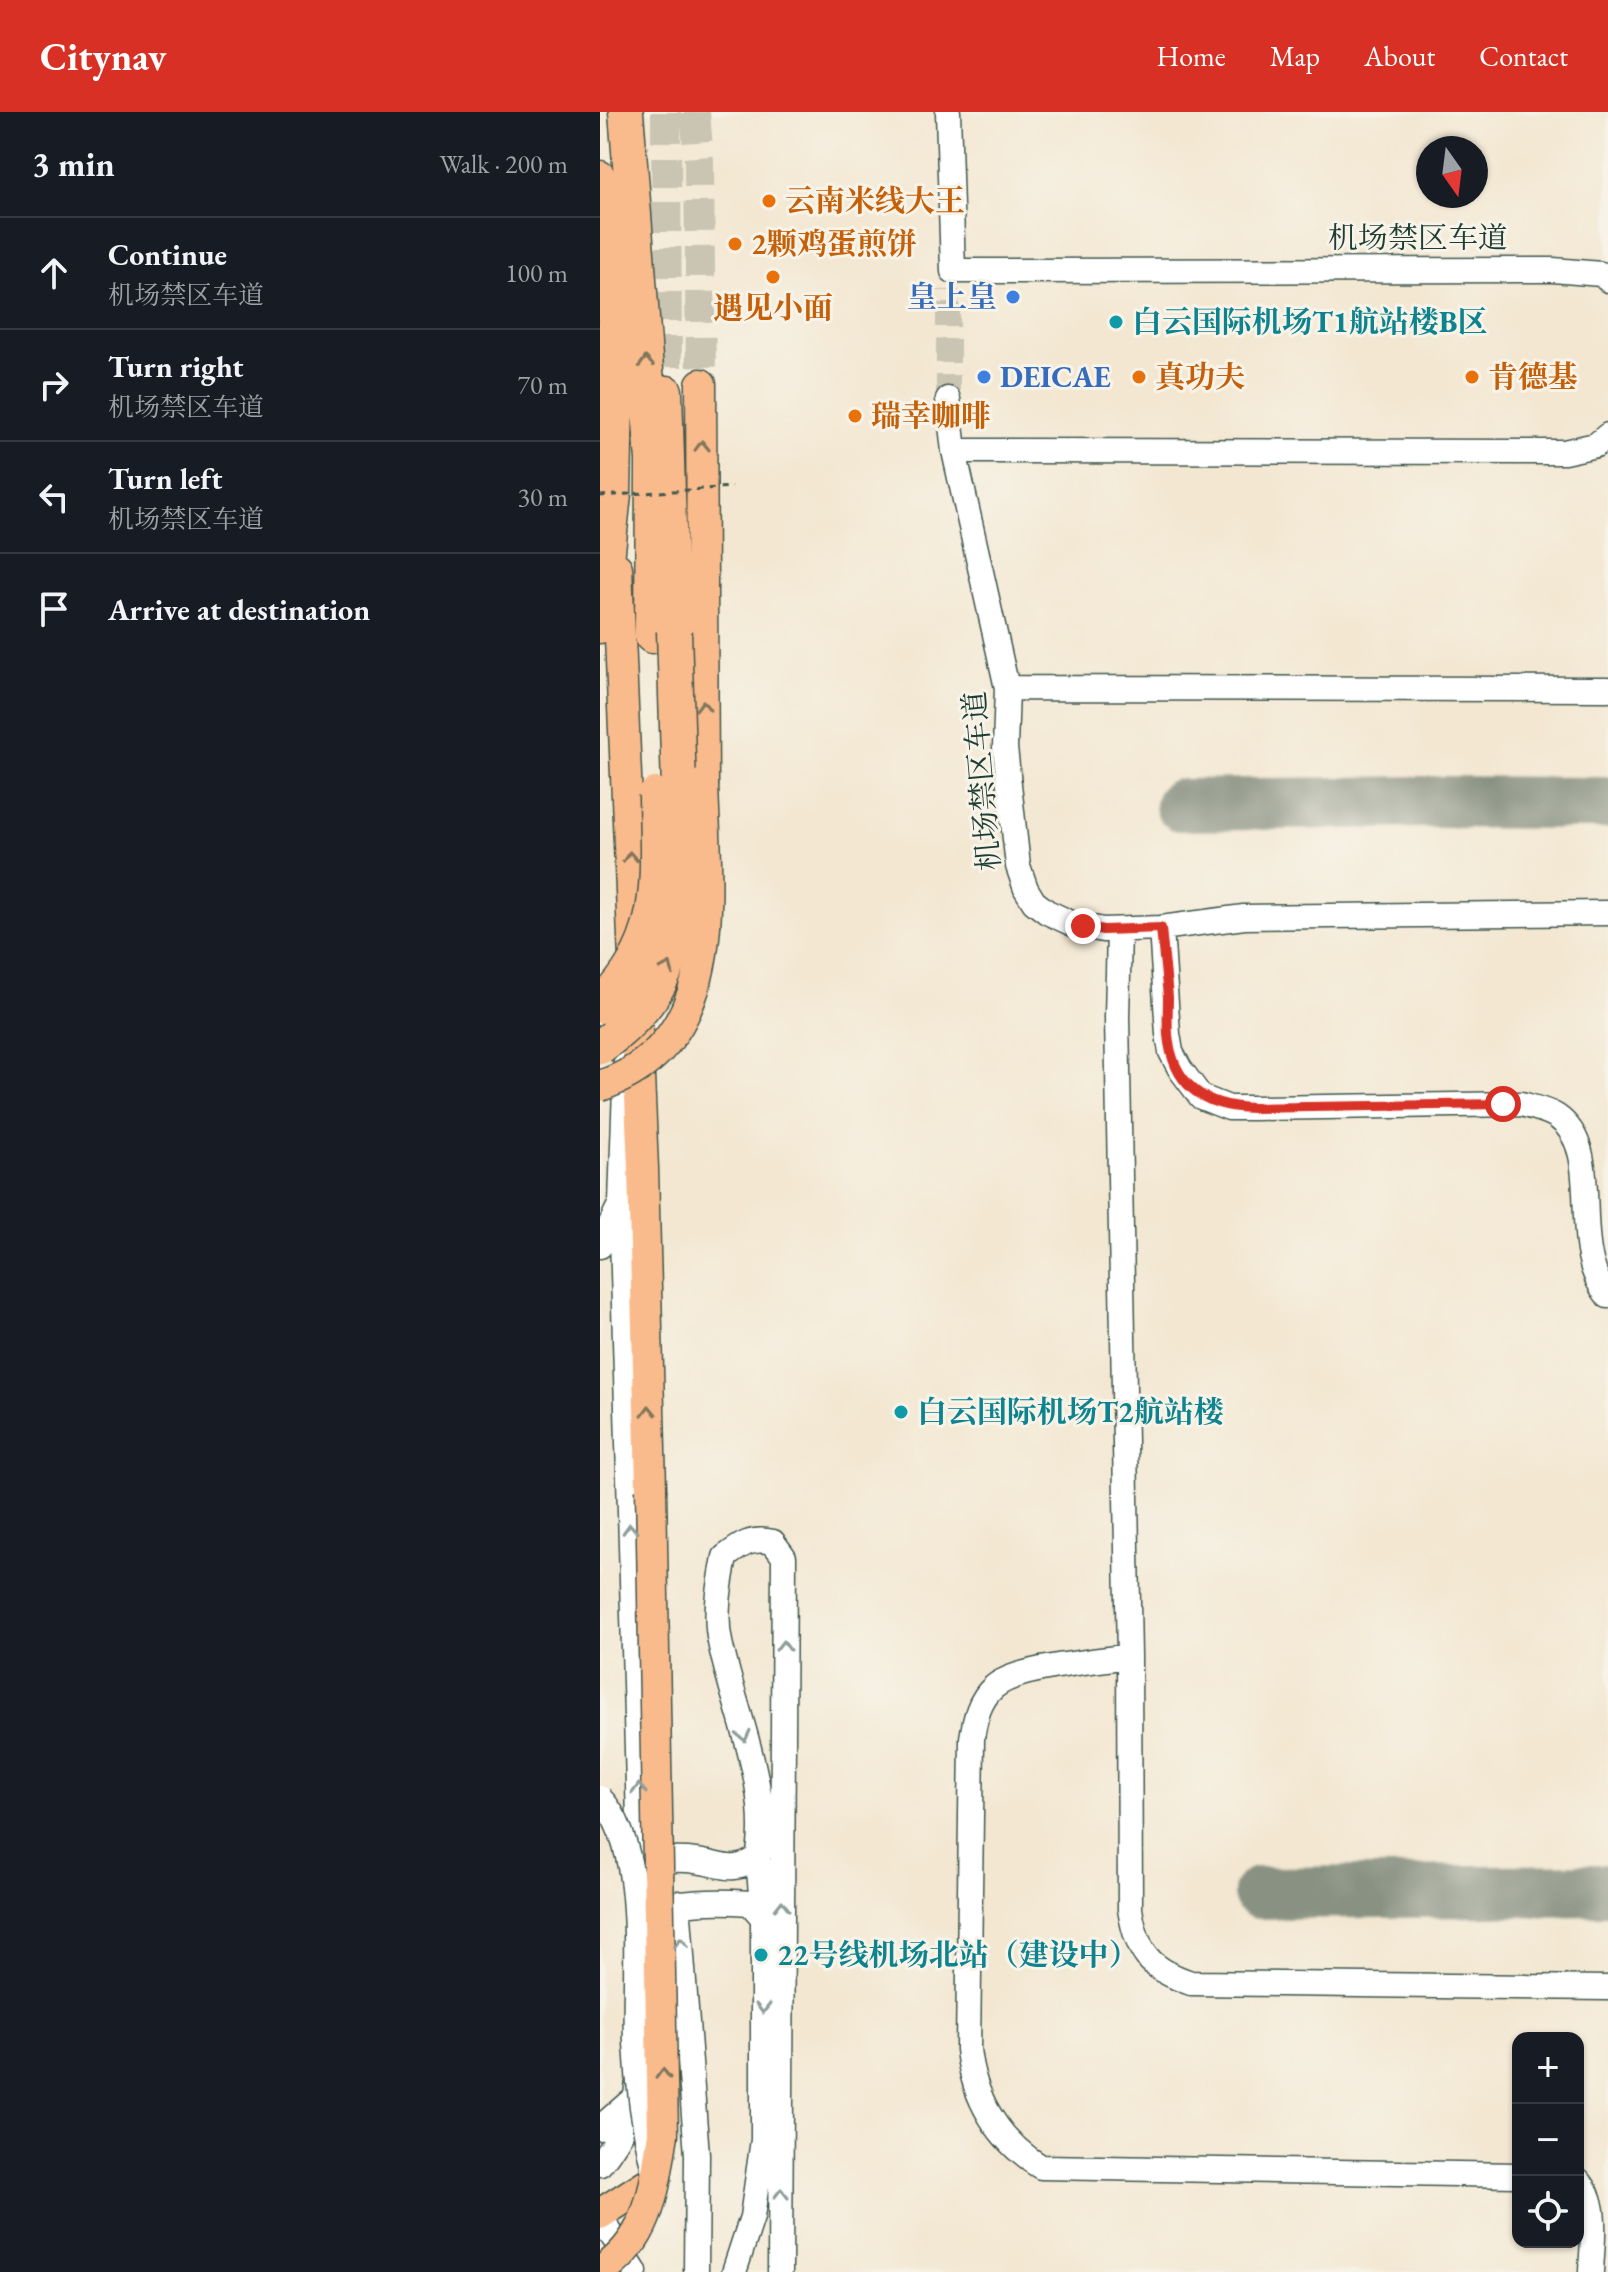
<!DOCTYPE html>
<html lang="en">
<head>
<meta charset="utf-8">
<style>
  :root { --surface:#171b24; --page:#242831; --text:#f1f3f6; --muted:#9ea1a6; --line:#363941; --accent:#d93025 }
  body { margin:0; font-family:"EB Garamond","Noto Serif SC",serif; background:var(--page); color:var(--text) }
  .controls { position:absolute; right:24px; bottom:24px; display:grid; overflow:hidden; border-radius:16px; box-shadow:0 2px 6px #0004 }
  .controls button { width:72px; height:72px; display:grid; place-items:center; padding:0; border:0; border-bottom:2px solid var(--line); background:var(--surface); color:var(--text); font:40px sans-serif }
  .compass { position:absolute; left:816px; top:24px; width:72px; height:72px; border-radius:50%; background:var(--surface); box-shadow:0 2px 6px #0004; rotate:166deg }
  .stop { position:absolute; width:24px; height:24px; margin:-18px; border:6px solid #d93025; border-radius:50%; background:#fff }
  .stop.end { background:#d93025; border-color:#fff; box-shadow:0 2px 8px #0008 }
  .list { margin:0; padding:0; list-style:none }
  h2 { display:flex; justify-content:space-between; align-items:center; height:104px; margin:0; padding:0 32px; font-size:34px }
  h2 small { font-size:26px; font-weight:400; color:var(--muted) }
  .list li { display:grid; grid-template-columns:52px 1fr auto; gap:24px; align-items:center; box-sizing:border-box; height:112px; padding:0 32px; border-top:2px solid var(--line) }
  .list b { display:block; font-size:30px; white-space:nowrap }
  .list p { margin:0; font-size:26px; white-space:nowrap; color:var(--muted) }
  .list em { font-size:26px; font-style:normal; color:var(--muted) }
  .icon { flex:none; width:44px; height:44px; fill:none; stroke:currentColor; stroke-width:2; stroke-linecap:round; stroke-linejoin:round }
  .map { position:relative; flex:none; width:1008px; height:2160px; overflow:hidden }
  header { display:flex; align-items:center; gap:48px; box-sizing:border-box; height:112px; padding:0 40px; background:var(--accent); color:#fff }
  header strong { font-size:38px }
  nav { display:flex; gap:44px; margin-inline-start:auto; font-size:28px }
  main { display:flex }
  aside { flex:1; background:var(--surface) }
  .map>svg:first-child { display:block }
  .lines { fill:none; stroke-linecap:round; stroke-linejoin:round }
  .taxiway { stroke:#899282; stroke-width:52 }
  .minor-tunnel { stroke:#c9c5b2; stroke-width:24; stroke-dasharray:24 12; stroke-linecap:butt }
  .major-tunnel { stroke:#c9c5b2; stroke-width:30; stroke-dasharray:30 15; stroke-linecap:butt }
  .minor-casing { stroke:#3f564c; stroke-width:27 }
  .major-casing { stroke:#3f564c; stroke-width:33 }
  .highway-casing { stroke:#3f564c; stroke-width:37 }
  .minor { stroke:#fff; stroke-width:24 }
  .major { stroke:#fabb8c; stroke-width:30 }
  .highway { stroke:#fabb8c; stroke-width:34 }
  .minor-bridge-casing { stroke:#3f564c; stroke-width:27; stroke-linecap:butt }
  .major-bridge-casing { stroke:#3f564c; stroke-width:33; stroke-linecap:butt }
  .highway-bridge-casing { stroke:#3f564c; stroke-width:37; stroke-linecap:butt }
  .path-bridge { stroke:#3f564c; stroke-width:3; stroke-dasharray:6 6; stroke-linecap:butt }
  .minor-bridge { stroke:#fff; stroke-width:24 }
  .major-bridge { stroke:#fabb8c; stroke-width:30 }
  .highway-bridge { stroke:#fabb8c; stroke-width:34 }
  .oneway { stroke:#82765c }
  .oneway2 { stroke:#8f9e9a }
  .route { stroke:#d93025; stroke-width:10 }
  .food-dot { fill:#e8710a; stroke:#f7f3e8; stroke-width:3 }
  .shop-dot { fill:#3f7fe0; stroke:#f7f3e8; stroke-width:3 }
  .culture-dot { fill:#0f9aa8; stroke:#f7f3e8; stroke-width:3 }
  .labels { text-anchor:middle; stroke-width:6; stroke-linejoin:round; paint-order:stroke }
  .food-label { font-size:30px; font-weight:bold; fill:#c56008; stroke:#f7f3e8; text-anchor:start }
  .street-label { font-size:30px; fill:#1f3d34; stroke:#f7f3e8 }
  .shop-label { font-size:30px; font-weight:bold; fill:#366cbe; stroke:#f7f3e8; text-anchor:end }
  .culture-label { font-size:30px; font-weight:bold; fill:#0d838f; stroke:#f7f3e8; text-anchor:start }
</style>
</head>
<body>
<header>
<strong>Citynav</strong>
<nav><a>Home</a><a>Map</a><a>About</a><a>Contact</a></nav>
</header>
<main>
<aside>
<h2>3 min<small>Walk · 200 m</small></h2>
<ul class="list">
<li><svg class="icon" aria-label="ahead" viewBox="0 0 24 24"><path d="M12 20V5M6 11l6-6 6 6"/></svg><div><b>Continue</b><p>机场禁区车道</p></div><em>100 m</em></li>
<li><svg class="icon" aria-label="right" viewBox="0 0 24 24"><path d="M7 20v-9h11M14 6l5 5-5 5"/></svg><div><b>Turn right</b><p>机场禁区车道</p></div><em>70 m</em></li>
<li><svg class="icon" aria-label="left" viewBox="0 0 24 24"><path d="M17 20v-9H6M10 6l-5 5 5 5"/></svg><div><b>Turn left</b><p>机场禁区车道</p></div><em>30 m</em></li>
<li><svg class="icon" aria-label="arrive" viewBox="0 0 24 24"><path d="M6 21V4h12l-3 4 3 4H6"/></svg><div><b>Arrive at destination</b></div></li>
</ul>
</aside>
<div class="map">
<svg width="1008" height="2160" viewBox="0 0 1008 2160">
  <rect width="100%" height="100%" fill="#f7f3e8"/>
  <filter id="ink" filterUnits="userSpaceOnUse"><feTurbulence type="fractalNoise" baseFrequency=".0125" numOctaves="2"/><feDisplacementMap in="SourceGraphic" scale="16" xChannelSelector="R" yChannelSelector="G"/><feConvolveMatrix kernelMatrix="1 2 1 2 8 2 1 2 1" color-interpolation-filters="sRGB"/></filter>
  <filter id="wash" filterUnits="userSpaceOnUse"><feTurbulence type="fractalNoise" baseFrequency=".006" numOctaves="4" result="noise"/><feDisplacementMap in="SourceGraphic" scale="32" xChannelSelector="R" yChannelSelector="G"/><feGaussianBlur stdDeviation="1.8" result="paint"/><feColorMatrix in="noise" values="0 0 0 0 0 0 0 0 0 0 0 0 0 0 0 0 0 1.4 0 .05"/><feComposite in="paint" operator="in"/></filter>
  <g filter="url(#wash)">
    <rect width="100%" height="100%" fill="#f3e7d1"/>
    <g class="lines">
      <path class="taxiway" d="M581,693L826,690L1008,691
        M659,1781L1008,1778"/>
    </g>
  </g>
  <g filter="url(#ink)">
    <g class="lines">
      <path class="minor-tunnel" d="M348,287V178"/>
      <path class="major-tunnel" d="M66,0L67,279
        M95,0L99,49L101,272"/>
      <defs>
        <path id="minor" d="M348,0L353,159L953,158L1001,162L1008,168
          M348,287L354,339
          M1008,323L996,333L964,340L354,339L407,576L405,636L418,754L426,777L434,790L447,800L473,812L503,818L561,816L568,922L571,940L580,957L601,985L629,996H653L921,992C932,995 946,998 956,1004C1008,1039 965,1133 1008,1184
          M407,576L1008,577
          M561,816L644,805L1008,801
          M519,818L517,905L529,1544L530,1797C537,1841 549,1857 591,1871L1008,1876
          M26,946L21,1091L41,1776
          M0,1134L20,1093
          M529,1544C499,1549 416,1555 394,1575C379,1588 375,1607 372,1626L368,1937C373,1985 398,2029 441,2055L918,2063
          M158,1746L163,1806
          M42,1749C60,1749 78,1746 95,1749C124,1752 130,1763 158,1746C172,1678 134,1598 120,1530C114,1502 120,1472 125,1445C142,1432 152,1425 173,1430L184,1445L180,2160
          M78,1791L97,2043L96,2160
          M45,1799C81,1790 112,1788 150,1791L163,1806V2028L152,2105L134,2160
          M0,2016L31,1989
          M0,2052C19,2028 35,2001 38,1969
          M978,2068C1000,2090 992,2131 991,2160
          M0,2104L35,2160"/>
        <path id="major" d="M0,64L12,117
          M101,272L103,672
          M67,279L74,519
          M17,456L43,1056L51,1377
          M0,2102L56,2066"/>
        <path id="highway" d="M26,0L53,348L52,524
          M0,514L14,382L16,281L12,95"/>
      </defs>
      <use href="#minor" class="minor-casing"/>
      <use href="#major" class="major-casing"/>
      <use href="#highway" class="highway-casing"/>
      <use href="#minor" class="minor"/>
      <use href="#major" class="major"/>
      <use href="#highway" class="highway"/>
      <defs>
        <path id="minor-bridge" d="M0,1686C49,1737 33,1863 36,1931C38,1975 44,2017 54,2060"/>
        <path id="major-bridge" d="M0,974C129,931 106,780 103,672
          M0,2160C51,2127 54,2077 63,2022L51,1377"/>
        <path id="highway-bridge" d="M0,894C67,829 57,768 56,683
          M0,935C52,897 68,866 83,803L74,519"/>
      </defs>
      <use href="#minor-bridge" class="minor-bridge-casing"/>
      <use href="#major-bridge" class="major-bridge-casing"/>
      <use href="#highway-bridge" class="highway-bridge-casing"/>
      <path class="path-bridge" d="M0,384L132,375"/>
      <use href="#minor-bridge" class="minor-bridge"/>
      <use href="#major-bridge" class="major-bridge"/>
      <use href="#highway-bridge" class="highway-bridge"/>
    </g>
    <defs><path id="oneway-chevron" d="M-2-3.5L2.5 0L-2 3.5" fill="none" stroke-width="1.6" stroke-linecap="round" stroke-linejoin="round" transform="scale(2)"/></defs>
    <g class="oneway">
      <use href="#oneway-chevron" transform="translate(46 250) rotate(-94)"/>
      <use href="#oneway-chevron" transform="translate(102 334) rotate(-91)"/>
      <use href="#oneway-chevron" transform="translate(103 594) rotate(-90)"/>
      <use href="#oneway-chevron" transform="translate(30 745) rotate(-93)"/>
      <use href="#oneway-chevron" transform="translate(68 856) rotate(-66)"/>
      <use href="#oneway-chevron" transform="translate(49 1299) rotate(-91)"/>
      <use href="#oneway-chevron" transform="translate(63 1962) rotate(-91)"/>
    </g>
    <g class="oneway2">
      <use href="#oneway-chevron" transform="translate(30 1417) rotate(-92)"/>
      <use href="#oneway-chevron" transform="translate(183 1534) rotate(-90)"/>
      <use href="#oneway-chevron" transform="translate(144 1624) rotate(77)"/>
      <use href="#oneway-chevron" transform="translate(39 1677) rotate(-91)"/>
      <use href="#oneway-chevron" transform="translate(182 1794) rotate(-90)"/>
      <use href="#oneway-chevron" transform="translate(81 1831) rotate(-94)"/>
      <use href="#oneway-chevron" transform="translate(163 1896) rotate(90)"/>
      <use href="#oneway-chevron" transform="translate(181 2082) rotate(-90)"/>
    </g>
  </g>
  <g class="lines" filter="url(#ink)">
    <path class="route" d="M483,814L503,818L561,816C563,839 566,862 568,885C568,897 567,910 568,923C573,974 605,995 653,996L903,992"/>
  </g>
  <g class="food-dot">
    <circle cx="169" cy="89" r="8"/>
    <circle cx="135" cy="132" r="8"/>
    <circle cx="173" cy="165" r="8"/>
    <circle cx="539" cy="265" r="8"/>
    <circle cx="872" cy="265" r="8"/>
    <circle cx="255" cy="304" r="8"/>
  </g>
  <g class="shop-dot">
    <circle cx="413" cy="185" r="8"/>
    <circle cx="384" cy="265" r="8"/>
  </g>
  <g class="culture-dot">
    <circle cx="516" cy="210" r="8"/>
    <circle cx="301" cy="1300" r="8"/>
    <circle cx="161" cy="1843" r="8"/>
  </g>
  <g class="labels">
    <g class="food-label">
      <text x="185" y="99">云南米线大王</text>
      <text x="151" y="142">2颗鸡蛋煎饼</text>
      <text x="173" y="206" text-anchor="middle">遇见小面</text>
      <text x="555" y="275">真功夫</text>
      <text x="888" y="275">肯德基</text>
      <text x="271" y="314">瑞幸咖啡</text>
    </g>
    <g class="street-label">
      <text x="818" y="136">机场禁区车道</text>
      <text transform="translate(382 669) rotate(-95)" y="10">机场禁区车道</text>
    </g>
    <g class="shop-label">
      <text x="397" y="195">皇上皇</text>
      <text x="400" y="275" text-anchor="start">DEICAE</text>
    </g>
    <g class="culture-label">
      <text x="532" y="220">白云国际机场T1航站楼B区</text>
      <text x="317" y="1310">白云国际机场T2航站楼</text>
      <text x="177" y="1853">22号线机场北站（建设中）</text>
    </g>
  </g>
</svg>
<div class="controls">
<button>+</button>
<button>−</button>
<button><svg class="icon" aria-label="locate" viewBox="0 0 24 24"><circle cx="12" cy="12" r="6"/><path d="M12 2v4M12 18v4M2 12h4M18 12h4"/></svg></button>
</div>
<svg class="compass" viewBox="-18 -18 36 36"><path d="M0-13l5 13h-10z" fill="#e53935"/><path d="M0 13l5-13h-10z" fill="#9ea1a6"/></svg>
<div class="stop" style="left:903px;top:992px"></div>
<div class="stop end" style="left:483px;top:814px"></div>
</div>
</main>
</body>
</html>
